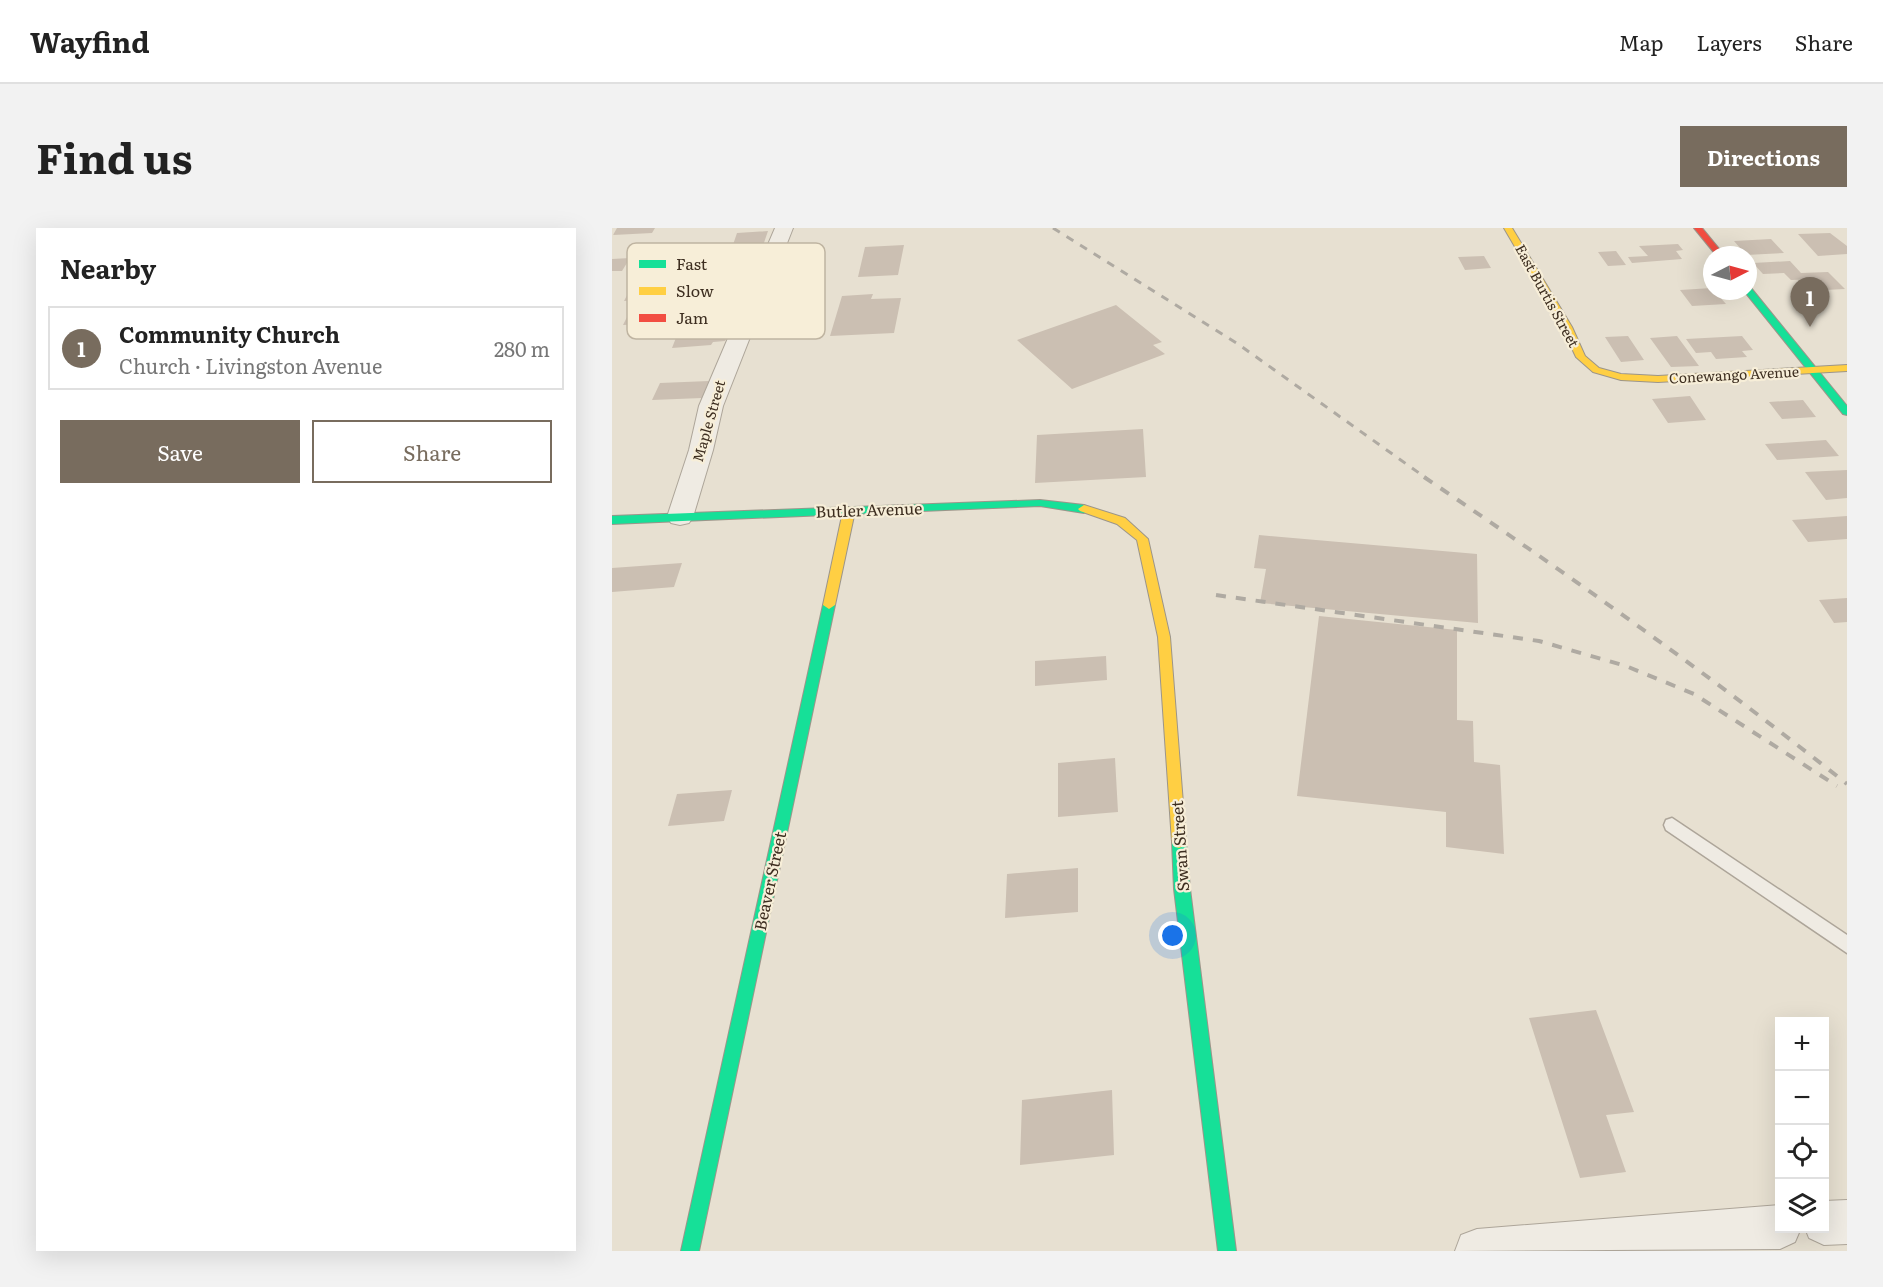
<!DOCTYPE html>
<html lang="en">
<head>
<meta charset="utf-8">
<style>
  :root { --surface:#fff; --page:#f2f2f2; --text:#222; --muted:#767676; --line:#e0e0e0; --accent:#786c5e }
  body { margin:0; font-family:Literata,serif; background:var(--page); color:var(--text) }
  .controls { position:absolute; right:18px; bottom:18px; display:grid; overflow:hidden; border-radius:0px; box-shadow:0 6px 24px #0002 }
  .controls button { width:54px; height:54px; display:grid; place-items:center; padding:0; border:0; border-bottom:2px solid var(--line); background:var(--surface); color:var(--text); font:30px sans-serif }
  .compass { position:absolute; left:1091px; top:18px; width:54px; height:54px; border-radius:50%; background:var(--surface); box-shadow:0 6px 24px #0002; rotate:84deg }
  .you { position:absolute; left:561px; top:708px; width:21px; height:21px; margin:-15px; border:4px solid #fff; border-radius:50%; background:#1a73e8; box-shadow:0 0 0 9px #1a73e833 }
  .badge { display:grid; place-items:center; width:39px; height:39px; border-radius:50%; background:var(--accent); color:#fff; font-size:20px; font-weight:700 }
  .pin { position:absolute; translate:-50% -50px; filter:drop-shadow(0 2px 3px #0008) }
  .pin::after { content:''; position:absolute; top:32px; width:21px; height:18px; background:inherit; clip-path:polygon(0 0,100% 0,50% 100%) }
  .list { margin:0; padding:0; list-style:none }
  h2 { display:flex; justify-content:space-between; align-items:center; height:78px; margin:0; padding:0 24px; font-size:26px }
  h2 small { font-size:20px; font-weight:400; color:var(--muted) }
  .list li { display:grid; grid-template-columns:39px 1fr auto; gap:18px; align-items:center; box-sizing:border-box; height:84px; margin:0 12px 12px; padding:0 12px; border:2px solid var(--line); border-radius:0px }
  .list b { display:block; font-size:22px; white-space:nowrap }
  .list p { margin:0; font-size:20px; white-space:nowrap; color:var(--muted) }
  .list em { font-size:20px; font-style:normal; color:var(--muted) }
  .actions { display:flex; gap:12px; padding:18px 24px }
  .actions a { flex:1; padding:14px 0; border:2px solid var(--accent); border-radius:0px; text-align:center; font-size:21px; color:var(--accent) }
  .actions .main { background:var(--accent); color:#fff }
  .icon { flex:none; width:33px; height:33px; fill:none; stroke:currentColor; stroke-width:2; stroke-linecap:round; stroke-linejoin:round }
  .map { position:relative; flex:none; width:1235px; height:1023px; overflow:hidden; border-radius:0px }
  header { display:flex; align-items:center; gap:36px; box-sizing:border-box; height:84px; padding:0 30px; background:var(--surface); border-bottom:2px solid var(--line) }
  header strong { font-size:28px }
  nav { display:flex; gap:33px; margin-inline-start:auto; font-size:21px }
  .intro { display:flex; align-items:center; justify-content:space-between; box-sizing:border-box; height:144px; padding:0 36px }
  h1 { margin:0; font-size:42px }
  .button { padding:15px 27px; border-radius:0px; background:var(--accent); color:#fff; font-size:21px; font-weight:700 }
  main { display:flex; gap:36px; padding:0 36px }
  aside { flex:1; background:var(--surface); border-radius:0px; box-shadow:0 6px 24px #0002 }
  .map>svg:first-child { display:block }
  .building { fill:#cbbfb2 }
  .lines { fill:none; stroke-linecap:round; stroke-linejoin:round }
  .lane-casing { stroke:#ada599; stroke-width:3 }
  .street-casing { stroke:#ada599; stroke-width:2 }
  .fast-casing { stroke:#9c958a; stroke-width:2 }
  .slow-casing { stroke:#9c958a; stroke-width:2 }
  .jam-casing { stroke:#9c958a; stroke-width:2 }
  .lane { fill:#efebe3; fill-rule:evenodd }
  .street { fill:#efebe3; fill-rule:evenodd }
  .fast { fill:#16e098; fill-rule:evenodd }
  .slow { fill:#ffcf43; fill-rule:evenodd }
  .jam { fill:#f24e42; fill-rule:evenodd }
  .rail-far1 { stroke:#afaaa2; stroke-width:3; stroke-dasharray:8 8; stroke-linecap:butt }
  .rail { stroke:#afaaa2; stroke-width:4; stroke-dasharray:10 10; stroke-linecap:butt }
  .labels { text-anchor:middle; stroke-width:4.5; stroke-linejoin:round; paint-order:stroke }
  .far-street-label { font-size:14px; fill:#3d2e20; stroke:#f7eed8 }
  .street-label { font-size:16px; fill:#3d2e20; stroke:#f7eed8 }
  .key { fill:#f7eed8; stroke:#bfb4a1; stroke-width:1.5 }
  .key-label { font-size:16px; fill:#3d2e20 }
</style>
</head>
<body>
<header>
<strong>Wayfind</strong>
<nav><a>Map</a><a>Layers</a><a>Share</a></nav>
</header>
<div class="intro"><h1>Find us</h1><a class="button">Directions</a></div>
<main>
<aside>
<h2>Nearby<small></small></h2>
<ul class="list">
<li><span class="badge">1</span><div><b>Community Church</b><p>Church · Livingston Avenue</p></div><em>280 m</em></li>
</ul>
<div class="actions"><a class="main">Save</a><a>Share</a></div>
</aside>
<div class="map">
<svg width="1235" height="1023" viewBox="0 0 1235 1023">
  <rect width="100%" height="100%" fill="#e7e0d1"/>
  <path class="building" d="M5,0H43L40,5L1,7Z
    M156,3L143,41L112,43L125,5Z
    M1218,5L1235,18V26L1206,28L1186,6Z
    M1159,11L1172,25L1134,27L1122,13Z
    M1066,16L1071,22L1064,23L1070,31L1020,35L1016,29L1036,28L1027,18Z
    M292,17L286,47L246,49L253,19Z
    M1004,23L1014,37L996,38L986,24Z
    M872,28L879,40L853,42L846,29Z
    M18,30L10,43H0V31Z
    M1178,33L1189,45L1216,44L1233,61L1213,62L1203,51L1179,52L1172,45L1151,46L1141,35Z
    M57,54L49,71L12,73L21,56Z
    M1100,60L1114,76L1080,78L1068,62Z
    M261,66L259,71L289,70L282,105L218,108L230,68Z
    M60,75L51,95L11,97L21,77Z
    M504,77L550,114L541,117L553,126L460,161L405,112Z
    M105,100L103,105H117L113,113L101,114L99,117L60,120L67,102Z
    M1016,108L1032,132L1009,134L993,109Z
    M1065,108L1087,138L1059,139L1038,110Z
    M1130,108L1141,122L1130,123L1135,129L1104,131L1099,124L1084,125L1074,111Z
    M97,153L90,170L40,172L48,155Z
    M1078,168L1094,192L1056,195L1040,171Z
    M1191,172L1204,189L1170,191L1157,174Z
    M531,201L534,249L423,255L425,207Z
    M1214,212L1227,228L1165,232L1153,216Z
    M1235,242V270L1214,272L1193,244Z
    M1235,288V311L1196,314L1180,292Z
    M647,307L865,326L866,395L648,375L654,341L642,340Z
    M70,335L62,359L0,364V340Z
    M1235,370V394L1222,395L1207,372Z
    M707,388L845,402V492L861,493L862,534L888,537L892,626L834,619V584L685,568Z
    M494,428L495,452L423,458V433Z
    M503,530L506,584L446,589V535Z
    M120,562L112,593L56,598L65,566Z
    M466,640V684L393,690L395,646Z
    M984,782L1022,884L994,887L1014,944L968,950L917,790Z
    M500,862L502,927L408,937L410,872Z"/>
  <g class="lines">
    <defs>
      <path id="lane" d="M1060,590L1235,707V725L1054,602L1052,597L1054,592Z"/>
      <path id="street" d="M163,0H181L111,178L101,222L81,289L77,295L68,297L59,295L55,289L77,222L87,178Z
        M1235,972V1016L1212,1017L1197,1010L1193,1000H1212V973Z
        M1168,977V1000H1189L1183,1014L1168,1021L843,1023L849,1007L865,1001Z"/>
      <path id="fast" d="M1136,59L1139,60L1235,178V187L1231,186L1133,64L1136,63Z
        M428,272L472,277L478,281L472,285L428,278L0,296V288Z
        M217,373L223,377L87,1023H69L211,377Z
        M567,608L572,610L574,614L578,661L624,1023H606L562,661L560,614L562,610Z"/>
      <path id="slow" d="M892,0H900L960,99L973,128L987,140L1009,146L1046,148L1235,137V143L1046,154L1009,152L981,144L964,129L950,99Z
        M472,277L513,290L536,311L558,409L574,614L572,618L567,620L562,618L560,614L546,409L525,312L505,296L468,283L466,281Z
        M237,279L243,283L223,377L217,381L211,377L231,283Z"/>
      <path id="jam" d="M1082,0H1090L1112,27H1104Z"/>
    </defs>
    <use href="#lane" class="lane-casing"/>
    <use href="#street" class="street-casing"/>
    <use href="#fast" class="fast-casing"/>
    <use href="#slow" class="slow-casing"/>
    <use href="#jam" class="jam-casing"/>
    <use href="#lane" class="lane"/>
    <use href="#street" class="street"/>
    <use href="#fast" class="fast"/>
    <use href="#slow" class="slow"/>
    <use href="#jam" class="jam"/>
    <path class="rail-far1" d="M441,0L626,116L814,250"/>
    <path class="rail" d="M812,249C957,347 1098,447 1235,556
      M604,367L927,413L1014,438L1082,466L1225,558"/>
  </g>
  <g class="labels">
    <g class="far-street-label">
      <text transform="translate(935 68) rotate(61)" y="5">East Burtis Street</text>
      <text transform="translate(1122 147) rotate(-3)" y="5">Conewango Avenue</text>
      <text transform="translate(97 193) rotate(-74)" y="5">Maple Street</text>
    </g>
    <g class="street-label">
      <text transform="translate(257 282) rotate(-2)" y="6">Butler Avenue</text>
      <text transform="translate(568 618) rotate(-94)" y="6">Swan Street</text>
      <text transform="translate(158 653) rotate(-78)" y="6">Beaver Street</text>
    </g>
  </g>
  <rect x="15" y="15" width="198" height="96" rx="9" class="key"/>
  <rect x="27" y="32" width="27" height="8" fill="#16e098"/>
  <rect x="27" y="59" width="27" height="8" fill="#ffcf43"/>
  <rect x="27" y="86" width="27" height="8" fill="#f24e42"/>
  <g class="key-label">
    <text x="64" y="42">Fast</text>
    <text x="64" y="69">Slow</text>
    <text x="64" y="96">Jam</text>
  </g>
</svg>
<div class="controls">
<button>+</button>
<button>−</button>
<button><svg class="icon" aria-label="locate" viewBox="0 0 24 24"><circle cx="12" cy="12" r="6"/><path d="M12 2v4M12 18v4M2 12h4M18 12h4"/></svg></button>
<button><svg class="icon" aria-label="layers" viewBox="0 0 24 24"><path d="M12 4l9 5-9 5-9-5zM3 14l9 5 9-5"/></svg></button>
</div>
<svg class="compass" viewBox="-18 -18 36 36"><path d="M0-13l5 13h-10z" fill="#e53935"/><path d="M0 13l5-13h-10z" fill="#767676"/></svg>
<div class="you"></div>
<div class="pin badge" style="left:1198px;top:99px">1</div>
</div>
</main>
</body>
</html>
